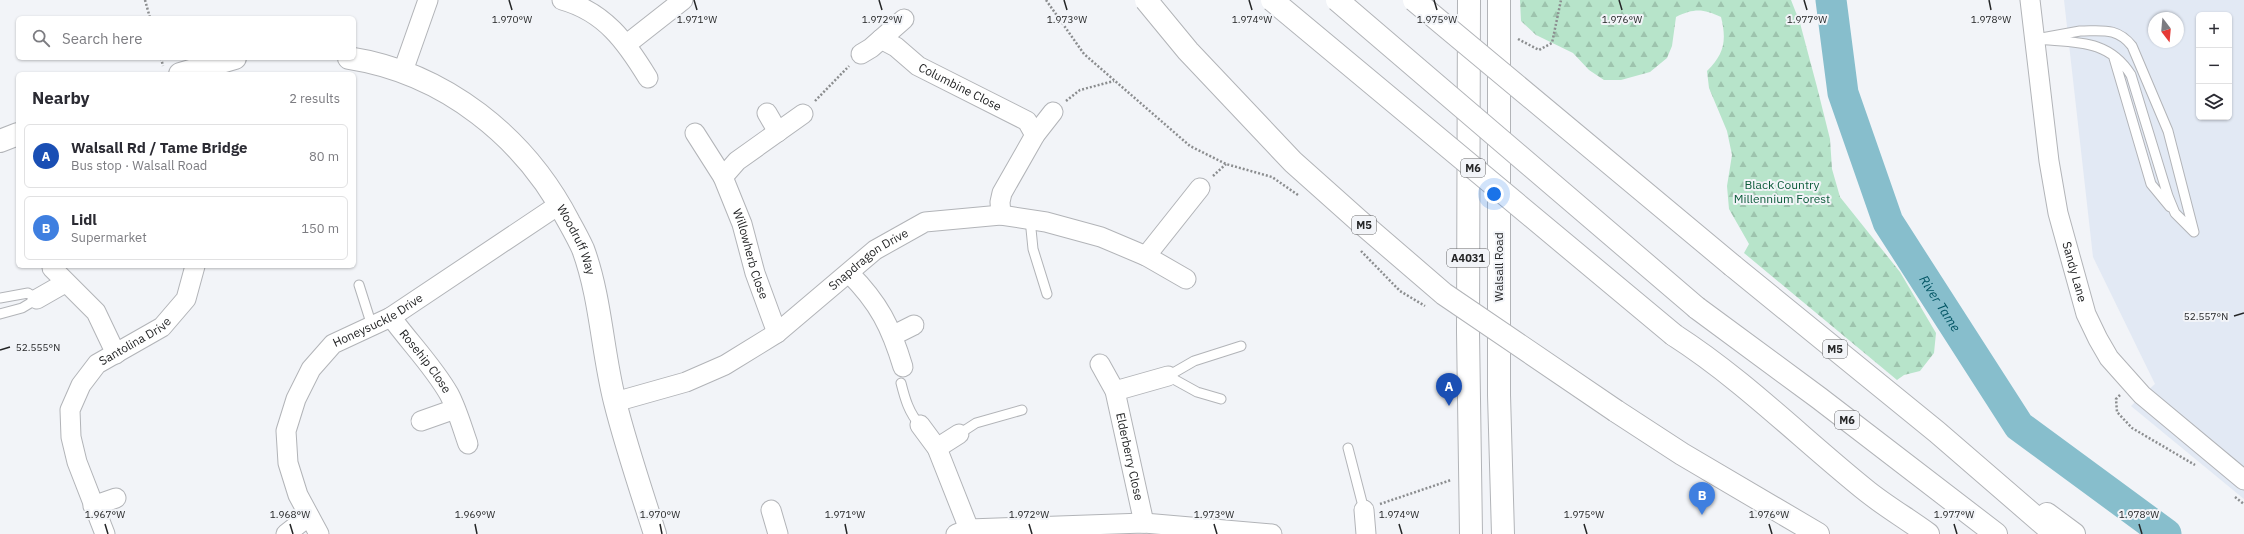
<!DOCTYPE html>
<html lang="en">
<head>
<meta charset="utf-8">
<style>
  :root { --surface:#fff; --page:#f7f7f7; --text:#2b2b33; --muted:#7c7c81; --line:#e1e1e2; --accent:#111827 }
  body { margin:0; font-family:"IBM Plex Sans",sans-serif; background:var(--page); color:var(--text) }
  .controls { position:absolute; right:12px; top:12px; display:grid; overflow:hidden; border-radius:6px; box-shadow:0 1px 3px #0004 }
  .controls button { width:36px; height:36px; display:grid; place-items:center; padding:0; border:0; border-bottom:1px solid var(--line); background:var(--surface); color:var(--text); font:20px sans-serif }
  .compass { position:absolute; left:2148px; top:12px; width:36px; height:36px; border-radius:50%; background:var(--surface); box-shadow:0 1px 3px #0004; rotate:164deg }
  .you { position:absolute; left:1494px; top:194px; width:14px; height:14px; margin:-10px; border:3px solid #fff; border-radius:50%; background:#1a73e8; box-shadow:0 0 0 6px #1a73e833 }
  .badge { display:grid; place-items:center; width:26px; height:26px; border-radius:50%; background:var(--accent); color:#fff; font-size:13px; font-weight:700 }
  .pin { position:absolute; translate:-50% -33px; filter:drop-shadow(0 1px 2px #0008) }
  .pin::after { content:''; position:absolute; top:21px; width:14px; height:12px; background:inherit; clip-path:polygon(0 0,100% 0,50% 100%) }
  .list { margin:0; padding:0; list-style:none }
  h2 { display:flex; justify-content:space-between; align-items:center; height:52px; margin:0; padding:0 16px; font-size:17px }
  h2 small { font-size:13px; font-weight:400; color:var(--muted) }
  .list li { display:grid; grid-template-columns:26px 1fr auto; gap:12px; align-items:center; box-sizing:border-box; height:64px; margin:0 8px 8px; padding:0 8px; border:1px solid var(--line); border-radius:6px }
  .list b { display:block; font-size:15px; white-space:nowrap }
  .list p { margin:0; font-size:13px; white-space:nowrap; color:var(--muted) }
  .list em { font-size:13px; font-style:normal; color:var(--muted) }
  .icon { flex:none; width:22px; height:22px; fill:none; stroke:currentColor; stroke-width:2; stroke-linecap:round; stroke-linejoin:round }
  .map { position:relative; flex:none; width:2244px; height:534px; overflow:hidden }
  .search { position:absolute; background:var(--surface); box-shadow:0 1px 3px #0004; left:16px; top:16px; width:340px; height:44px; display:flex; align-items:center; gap:10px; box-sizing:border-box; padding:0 14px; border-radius:6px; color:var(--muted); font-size:15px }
  .panel { position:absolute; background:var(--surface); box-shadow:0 1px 3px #0004; left:16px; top:72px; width:340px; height:196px; border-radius:6px }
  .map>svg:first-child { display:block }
  .built { fill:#e2e9f4; fill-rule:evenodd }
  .forest { fill:url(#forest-firs) }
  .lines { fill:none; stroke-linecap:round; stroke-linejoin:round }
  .river { stroke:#87becc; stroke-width:31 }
  .service-casing { stroke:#b2b4b8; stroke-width:11 }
  .minor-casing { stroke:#b2b4b8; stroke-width:21 }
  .tertiary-casing { stroke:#b2b4b8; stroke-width:24 }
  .primary-casing { stroke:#b2b4b8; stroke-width:24 }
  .motorway-casing { stroke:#b2b4b8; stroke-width:24 }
  .path { stroke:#8b8d8f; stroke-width:2.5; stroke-dasharray:2 2; stroke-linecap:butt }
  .service { stroke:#fff; stroke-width:9 }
  .minor { stroke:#fff; stroke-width:19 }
  .tertiary { stroke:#fff; stroke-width:22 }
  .primary { stroke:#fff; stroke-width:22 }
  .motorway { stroke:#fff; stroke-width:22 }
  .motorway-bridge-casing { stroke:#b2b4b8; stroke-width:24; stroke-linecap:butt }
  .motorway-bridge { stroke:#fff; stroke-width:22 }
  .ticks { fill:none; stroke:#242526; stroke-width:1.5 }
  .labels { text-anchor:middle; stroke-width:4; stroke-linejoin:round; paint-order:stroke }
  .shield { fill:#f2f4f8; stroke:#626365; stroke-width:1 }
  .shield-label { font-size:11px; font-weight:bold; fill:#242526 }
  .street-label { font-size:12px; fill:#242526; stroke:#f2f4f8 }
  .park-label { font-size:12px; fill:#0c5b3a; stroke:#f2f4f8 }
  .water-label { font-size:13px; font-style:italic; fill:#005463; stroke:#f2f4f8 }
  .ticks-label { font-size:10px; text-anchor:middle; fill:#242526; stroke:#f2f4f8; stroke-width:4; stroke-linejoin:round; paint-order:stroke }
</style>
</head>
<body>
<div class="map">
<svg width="2244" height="534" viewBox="0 0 2244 534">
  <defs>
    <pattern id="forest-firs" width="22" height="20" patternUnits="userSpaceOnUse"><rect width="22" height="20" fill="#b7e4ca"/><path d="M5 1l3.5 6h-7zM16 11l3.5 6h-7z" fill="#9dc3ad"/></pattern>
  </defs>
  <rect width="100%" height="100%" fill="#f2f4f8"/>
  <path class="built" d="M2064,0H2244V499L2131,406L2155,384L2093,257ZM2199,15H2229V117H2199ZM2154,18H2178V42H2154Z"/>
  <path class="forest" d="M1520,0H1791L1800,23L1817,87L1830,139L1832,169L1840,197L1900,272L1936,333L1934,353L1920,371L1904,375L1897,380L1744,253L1749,244L1729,209L1727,186L1732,155L1727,131L1709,88L1707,71C1724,54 1727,41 1721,17C1703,9 1695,8 1676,17L1672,46L1667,58L1650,72L1621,80H1604L1589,70L1573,53L1536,35L1521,21Z"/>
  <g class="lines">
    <path class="river" id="s1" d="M1831,0L1843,93L1888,222L2019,426L2166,534"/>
    <defs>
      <path id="service" d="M2080,31C2102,31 2117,27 2132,46L2168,131L2194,232L2175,213L2168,196L2131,75C2108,38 2074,43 2036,39Z
        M2114,58L2151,184L2170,207
        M1030,219L1033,249L1047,294
        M359,285L372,326
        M0,298L28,293L37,299L22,308L0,314
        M901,383C905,399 909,413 920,425
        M1221,399L1197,392L1168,376L1194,361L1241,346
        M959,434L976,423L1022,410
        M1348,448L1364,510"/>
      <g id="minor">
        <path d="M562,0C605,12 626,42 648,78"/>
        <path id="s2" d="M2030,0L2049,161L2058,213L2086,314L2098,339L2109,358L2142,395L2244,480"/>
        <path id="s3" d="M881,39L896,47L918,66L1027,121L1035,135"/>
        <path d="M627,44L683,0"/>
        <path d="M861,54L871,48L904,19"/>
        <path d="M403,71L428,0"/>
        <path d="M767,113L778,132"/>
        <path id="s4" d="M695,133L723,177L742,224L755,273L777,333"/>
        <path d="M723,177L737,161L803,114"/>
        <path d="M1001,215L1000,202L1002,193L1035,135L1053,112"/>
        <path d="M1146,256L1200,188"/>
        <path d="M52,268L96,312L116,354"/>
        <path d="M849,273C879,303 891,327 903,367"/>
        <path d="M37,299L65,283"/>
        <path id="s5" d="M391,317C410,343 433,366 449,394C457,409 462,427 468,444"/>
        <path d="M894,335L914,325"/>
        <path id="s6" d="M1100,364L1115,391L1144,523"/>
        <path d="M1115,391L1168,376"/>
        <path id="s7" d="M615,402L686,382L725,365L777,333L875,250L925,222L1001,215L1046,222L1101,237L1146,256L1186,279"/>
        <path d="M421,421L455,409"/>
        <path d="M920,425L937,448L969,529"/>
        <path d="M937,448L959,434"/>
        <path d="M93,506L116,498"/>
        <path d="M771,510L778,534"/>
        <path d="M1364,510L1366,534"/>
        <path id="s8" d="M105,534L77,462L71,437L70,410L81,385L97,364L162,327L186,299L195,266"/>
        <path d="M286,534L309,516"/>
        <path id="s9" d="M319,534L298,495L288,463L286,431L296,399L311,369L333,344L391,317L560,204"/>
        <path d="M956,534L969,529L1144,523L1272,534"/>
      </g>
      <g id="tertiary">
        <path id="s10" d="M349,58C445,73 525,137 569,222C574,231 579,240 583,249C601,298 602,351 615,402C626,446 641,490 655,534"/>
        <path d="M180,74L235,58"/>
        <path d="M0,141L18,134"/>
      </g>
      <path id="primary" d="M1469,0L1468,332L1471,534
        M1499,0V395L1503,534"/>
      <path id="motorway" d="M1733,266L1937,432L2055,534
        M1697,308L1819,398L1996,534
        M1674,335C1744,380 1803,440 1868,492C1887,507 1909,520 1928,534
        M1616,411L1682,454L1818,534
        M2047,514L2074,534"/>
    </defs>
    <use href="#service" class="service-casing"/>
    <use href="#minor" class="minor-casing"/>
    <use href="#tertiary" class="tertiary-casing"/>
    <use href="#primary" class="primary-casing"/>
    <use href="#motorway" class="motorway-casing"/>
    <path class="path" d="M145,0L150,18
      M1046,0L1084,54L1190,146L1226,164L1272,177L1298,195
      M1518,39L1539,50L1552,43L1561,0
      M161,58L163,66
      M815,101L849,66
      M1066,101L1080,90L1114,81
      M1213,176L1226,164
      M1361,251L1400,291L1425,306
      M2120,395L2116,399L2117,412L2132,428L2195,465
      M2235,497L2244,504
      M1380,504L1451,480"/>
    <use href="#service" class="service"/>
    <use href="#minor" class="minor"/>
    <use href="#tertiary" class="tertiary"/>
    <use href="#primary" class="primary"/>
    <use href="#motorway" class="motorway"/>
    <defs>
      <path id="motorway-bridge" d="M1146,0L1188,51L1293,162L1358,220L1444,294L1616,411
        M1272,0L1674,335
        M1337,0L1697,308
        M1414,0L1733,266"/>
    </defs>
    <use href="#motorway-bridge" class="motorway-bridge-casing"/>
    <use href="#motorway-bridge" class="motorway-bridge"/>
  </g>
  <path class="ticks" d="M509,0L512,10M694,0L697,10M879,0L882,10M1064,0L1067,10M1249,0L1252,10M1434,0L1437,10M1619,0L1622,10M1804,0L1807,10M1989,0L1991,10M2234,316L2244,313M0,350L10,347M105,524L108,534M290,524L293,534M475,524L477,534M660,524L662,534M845,524L847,534M1029,524L1032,534M1214,524L1217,534M1399,524L1402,534M1584,524L1587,534M1769,524L1772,534M1954,524L1957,534M2139,524L2142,534"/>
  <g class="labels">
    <g class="shield">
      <rect x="1461" y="159" width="24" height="18" rx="3"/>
      <rect x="1352" y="216" width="24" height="18" rx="3"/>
      <rect x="1447" y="249" width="42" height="18" rx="3"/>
      <rect x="1823" y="340" width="24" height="18" rx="3"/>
      <rect x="1835" y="411" width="24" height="18" rx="3"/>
    </g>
    <g class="shield-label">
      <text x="1473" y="172">M6</text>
      <text x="1364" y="229">M5</text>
      <text x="1468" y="262">A4031</text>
      <text x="1835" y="353">M5</text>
      <text x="1847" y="424">M6</text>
    </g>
    <g class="street-label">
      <text dy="4" stroke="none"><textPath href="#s3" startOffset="93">Columbine Close</textPath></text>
      <text dy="4" stroke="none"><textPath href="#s10" startOffset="304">Woodruff Way</textPath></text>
      <text dy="4" stroke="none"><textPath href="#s4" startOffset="134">Willowherb Close</textPath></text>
      <text dy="4" stroke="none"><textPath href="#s7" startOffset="295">Snapdragon Drive</textPath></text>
      <text transform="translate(1499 267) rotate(-90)" y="4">Walsall Road</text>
      <text dy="4" stroke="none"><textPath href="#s2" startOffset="276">Sandy Lane</textPath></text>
      <text dy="4" stroke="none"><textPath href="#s9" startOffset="261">Honeysuckle Drive</textPath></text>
      <text dy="4" stroke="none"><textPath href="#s8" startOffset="228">Santolina Drive</textPath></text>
      <text dy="4" stroke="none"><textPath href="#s5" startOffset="56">Rosehip Close</textPath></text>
      <text dy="4" stroke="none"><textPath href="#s6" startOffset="98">Elderberry Close</textPath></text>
    </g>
    <g class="park-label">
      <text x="1782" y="189">Black Country<tspan x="1782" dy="14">Millennium Forest</tspan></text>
    </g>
    <g class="water-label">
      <text dy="5" stroke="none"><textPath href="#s1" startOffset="327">River Tame</textPath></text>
    </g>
  </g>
  <g class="ticks-label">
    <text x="512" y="23">1.970°W</text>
    <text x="697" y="23">1.971°W</text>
    <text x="882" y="23">1.972°W</text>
    <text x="1067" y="23">1.973°W</text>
    <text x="1252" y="23">1.974°W</text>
    <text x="1437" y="23">1.975°W</text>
    <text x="1622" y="23">1.976°W</text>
    <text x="1807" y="23">1.977°W</text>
    <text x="1991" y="23">1.978°W</text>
    <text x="2206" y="320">52.557°N</text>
    <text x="38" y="351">52.555°N</text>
    <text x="105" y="518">1.967°W</text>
    <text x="290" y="518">1.968°W</text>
    <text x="475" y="518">1.969°W</text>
    <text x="660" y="518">1.970°W</text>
    <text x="845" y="518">1.971°W</text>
    <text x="1029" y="518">1.972°W</text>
    <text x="1214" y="518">1.973°W</text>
    <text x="1399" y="518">1.974°W</text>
    <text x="1584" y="518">1.975°W</text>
    <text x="1769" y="518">1.976°W</text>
    <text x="1954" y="518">1.977°W</text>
    <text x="2139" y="518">1.978°W</text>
  </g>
</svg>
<div class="controls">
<button>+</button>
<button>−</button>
<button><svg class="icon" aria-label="layers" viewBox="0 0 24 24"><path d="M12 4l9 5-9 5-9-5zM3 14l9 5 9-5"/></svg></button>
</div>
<svg class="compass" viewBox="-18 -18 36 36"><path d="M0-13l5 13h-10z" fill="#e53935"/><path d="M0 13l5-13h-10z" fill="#7c7c81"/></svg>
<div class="you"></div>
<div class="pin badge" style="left:1449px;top:406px;background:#1a4fb4">A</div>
<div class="pin badge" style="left:1702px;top:515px;background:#3f7fe0">B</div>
<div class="search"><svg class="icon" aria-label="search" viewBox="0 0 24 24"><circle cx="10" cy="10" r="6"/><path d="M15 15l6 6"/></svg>Search here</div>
<section class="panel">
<h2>Nearby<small>2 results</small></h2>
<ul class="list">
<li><span class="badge" style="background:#1a4fb4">A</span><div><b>Walsall Rd / Tame Bridge</b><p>Bus stop · Walsall Road</p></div><em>80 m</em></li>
<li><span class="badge" style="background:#3f7fe0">B</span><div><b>Lidl</b><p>Supermarket</p></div><em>150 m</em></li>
</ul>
</section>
</div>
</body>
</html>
